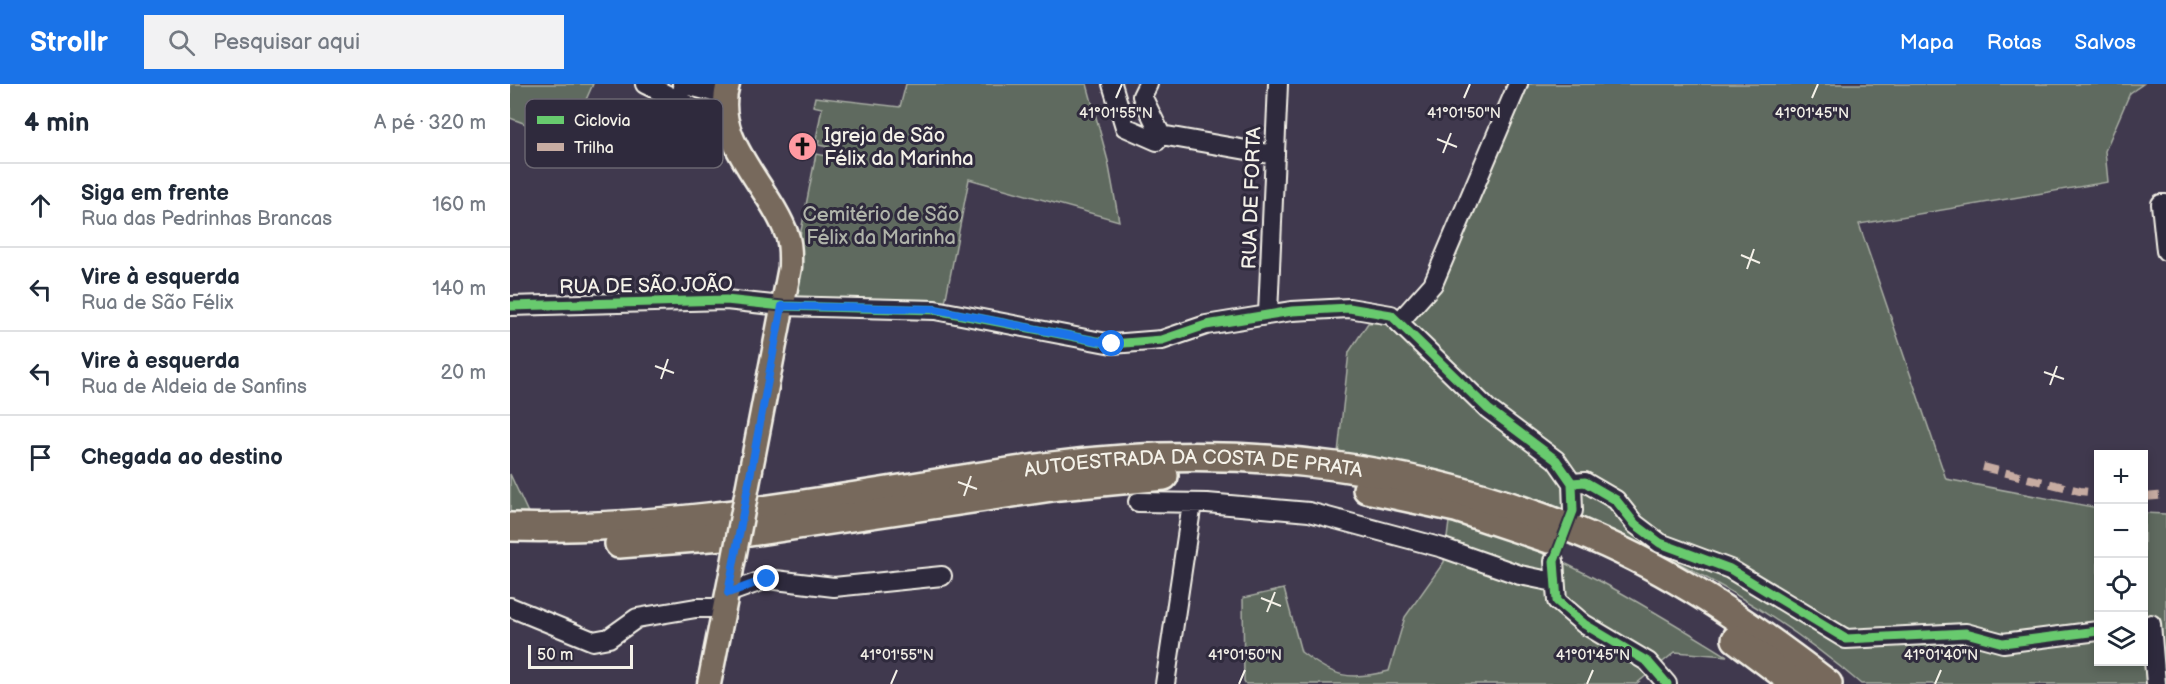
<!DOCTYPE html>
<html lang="pt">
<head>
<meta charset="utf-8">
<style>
  :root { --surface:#fff; --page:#f2f2f3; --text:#1f2937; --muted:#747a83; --line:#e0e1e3; --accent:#1a73e8 }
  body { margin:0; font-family:"Balsamiq Sans",sans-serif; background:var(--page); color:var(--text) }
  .controls { position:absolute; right:18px; bottom:18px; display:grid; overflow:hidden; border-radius:0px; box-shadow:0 3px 9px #0003 }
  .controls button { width:54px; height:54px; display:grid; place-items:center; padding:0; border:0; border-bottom:2px solid var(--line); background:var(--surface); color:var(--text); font:30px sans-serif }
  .scale { position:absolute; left:18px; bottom:15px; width:105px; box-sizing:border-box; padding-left:6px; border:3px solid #f4f1e8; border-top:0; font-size:16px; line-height:21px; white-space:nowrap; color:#f4f1e8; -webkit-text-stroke:4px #2f2a3d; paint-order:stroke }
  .stop { position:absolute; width:18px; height:18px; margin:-14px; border:4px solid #1a73e8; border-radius:50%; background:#fff }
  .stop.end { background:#1a73e8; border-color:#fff; box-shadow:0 2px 6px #0008 }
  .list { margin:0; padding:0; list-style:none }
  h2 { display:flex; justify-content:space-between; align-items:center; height:78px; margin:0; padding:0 24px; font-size:26px }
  h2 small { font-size:20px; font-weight:400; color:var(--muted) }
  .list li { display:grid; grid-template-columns:39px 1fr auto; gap:18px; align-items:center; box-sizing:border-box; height:84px; padding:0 24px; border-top:2px solid var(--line) }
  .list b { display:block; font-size:22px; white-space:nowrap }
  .list p { margin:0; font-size:20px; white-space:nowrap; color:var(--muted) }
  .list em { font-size:20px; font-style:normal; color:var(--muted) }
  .icon { flex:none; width:33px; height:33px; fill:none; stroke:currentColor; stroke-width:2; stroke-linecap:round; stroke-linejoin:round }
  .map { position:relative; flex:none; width:1656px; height:600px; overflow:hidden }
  header { display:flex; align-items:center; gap:36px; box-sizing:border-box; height:84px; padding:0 30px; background:var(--accent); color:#fff }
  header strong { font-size:28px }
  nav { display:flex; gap:33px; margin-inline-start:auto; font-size:21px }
  .search { width:420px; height:54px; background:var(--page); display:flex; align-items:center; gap:15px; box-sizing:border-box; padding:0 21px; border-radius:0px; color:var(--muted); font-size:22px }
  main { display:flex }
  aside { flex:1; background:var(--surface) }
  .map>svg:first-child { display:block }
  .green { fill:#5e6a5f; stroke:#a9aea4; stroke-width:1.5 }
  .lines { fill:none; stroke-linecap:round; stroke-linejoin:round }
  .minor-casing { stroke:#f4f1e8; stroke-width:22 }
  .major-casing { stroke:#f4f1e8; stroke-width:27 }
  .highway-casing { stroke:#f4f1e8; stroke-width:32 }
  .minor { stroke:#2f2a3d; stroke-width:18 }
  .major { stroke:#77695c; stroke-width:22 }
  .highway { stroke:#77695c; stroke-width:27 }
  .major-bridge-casing { stroke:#f4f1e8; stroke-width:27; stroke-linecap:butt }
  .major-bridge { stroke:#77695c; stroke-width:22 }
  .quiet { stroke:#c7aca2; stroke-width:8; stroke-dasharray:15 8; stroke-linecap:butt }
  .cycleway-casing { stroke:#2f2a3d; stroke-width:13 }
  .cycleway { stroke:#67ca6e; stroke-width:9 }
  .route { stroke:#1a73e8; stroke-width:8 }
  .ticks { fill:none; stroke:#f4f1e8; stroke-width:2 }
  .labels { text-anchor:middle; stroke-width:6; stroke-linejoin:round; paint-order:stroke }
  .poi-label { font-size:20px; fill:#f4f1e8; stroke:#2f2a3d; text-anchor:start }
  .street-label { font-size:20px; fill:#f4f1e8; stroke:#2f2a3d }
  .park-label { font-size:20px; fill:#b0b4aa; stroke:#2f2a3d }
  .key { fill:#2f2a3d; stroke:#6a6670; stroke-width:1.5 }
  .key-label { font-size:16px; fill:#f4f1e8 }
  .ticks-label { font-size:15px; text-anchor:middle; fill:#f4f1e8; stroke:#2f2a3d; stroke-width:6; stroke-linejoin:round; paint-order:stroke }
</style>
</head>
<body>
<header>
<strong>Strollr</strong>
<div class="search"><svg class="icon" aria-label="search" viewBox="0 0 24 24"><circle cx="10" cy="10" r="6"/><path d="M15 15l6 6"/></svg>Pesquisar aqui</div>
<nav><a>Mapa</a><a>Rotas</a><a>Salvos</a></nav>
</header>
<main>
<aside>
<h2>4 min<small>A pé · 320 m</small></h2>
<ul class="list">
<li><svg class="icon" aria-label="ahead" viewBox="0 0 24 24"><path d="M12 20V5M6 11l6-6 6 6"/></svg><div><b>Siga em frente</b><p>Rua das Pedrinhas Brancas</p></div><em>160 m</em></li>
<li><svg class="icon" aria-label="left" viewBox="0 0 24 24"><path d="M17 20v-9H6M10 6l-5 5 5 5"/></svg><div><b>Vire à esquerda</b><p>Rua de São Félix</p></div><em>140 m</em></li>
<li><svg class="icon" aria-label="left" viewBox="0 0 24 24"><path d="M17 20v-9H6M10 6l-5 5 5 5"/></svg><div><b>Vire à esquerda</b><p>Rua de Aldeia de Sanfins</p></div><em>20 m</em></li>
<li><svg class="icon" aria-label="arrive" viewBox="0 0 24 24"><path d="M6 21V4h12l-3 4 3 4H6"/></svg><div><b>Chegada ao destino</b></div></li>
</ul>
</aside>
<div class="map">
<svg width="1656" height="600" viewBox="0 0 1656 600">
  <rect width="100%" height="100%" fill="#40394e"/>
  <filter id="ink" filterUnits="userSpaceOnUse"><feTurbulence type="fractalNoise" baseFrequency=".0167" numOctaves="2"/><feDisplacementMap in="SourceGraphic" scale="12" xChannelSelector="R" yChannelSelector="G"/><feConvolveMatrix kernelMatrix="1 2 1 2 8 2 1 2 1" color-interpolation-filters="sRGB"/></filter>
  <g filter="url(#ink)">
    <path class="green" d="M0,0H83L58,56L0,34Z
      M396,0H577L598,77L609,137L459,95L435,219L287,215L290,152L306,70L316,72L321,67L318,63L308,61L309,56L306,55L312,24L303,22L305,13L390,23Z
      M1016,0H1633L1620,9L1595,67L1598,98L1349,140L1436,395L1588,424V578H1634V429L1656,430V600H1351C1237,502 1068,419 923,385C892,378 860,374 828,369L839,268L858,239L881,238L917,218Z
      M0,390L20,433L0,432Z
      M939,438C1040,461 1129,518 1217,572L1165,568L1126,600H736L734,597L733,514L774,505L791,568C824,593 838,597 879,587L895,533L934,478Z"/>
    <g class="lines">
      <defs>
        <path id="minor" d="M135,0L217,40
          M172,0L215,11
          M602,0L615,43L647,57L651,51
          M638,0L632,12L651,51L765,71
          M1656,120H1651L1656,167
          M0,222L216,216L272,222L425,226L602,260L652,256L696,241L782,227L839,224L881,231L978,325L1046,376L1062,399L1063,427
          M758,230L768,0
          M889,238L923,200L1008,0
          M1062,399L1075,398L1106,416L1125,440L1150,459L1220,485L1336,555L1456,549L1493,559L1588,547
          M628,418L697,419L799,428L933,464L1010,491L1044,498
          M1044,477L1047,517L1074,540L1138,578L1157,600
          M218,509L257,495L324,503L432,492
          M0,523L83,557L99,554L127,534L186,524H215
          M1641,540L1646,600
          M655,600L682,419"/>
        <path id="major" d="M218,0C201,56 260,102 277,151C281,161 280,173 280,183L241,385
          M199,600L221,490"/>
        <g id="highway">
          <path d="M857,405L946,424L1039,455"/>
          <path id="s1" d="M0,443C183,448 362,406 542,382C731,357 923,381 1097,460C1176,496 1249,547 1318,600"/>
          <path d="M109,460L213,452L549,402L654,392"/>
          <path d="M1226,555L1286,600"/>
        </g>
      </defs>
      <use href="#minor" class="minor-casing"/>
      <use href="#major" class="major-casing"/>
      <use href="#highway" class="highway-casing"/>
      <use href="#minor" class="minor"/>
      <use href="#major" class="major"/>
      <use href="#highway" class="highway"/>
      <defs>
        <path id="major-bridge" d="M221,490L241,385"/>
      </defs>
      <use href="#major-bridge" class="major-bridge-casing"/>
      <use href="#major-bridge" class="major-bridge"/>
      <path class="quiet" d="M1473,383L1570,407L1588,409
        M1634,413L1656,411"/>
      <defs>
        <path id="cycleway" d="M0,222L216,216L272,222L425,226L602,260L652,256L696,241L782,227L839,224L881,231L978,325L1046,376L1062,399L1063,427L1044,477L1047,517L1074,540L1138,578L1157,600
          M1062,399L1075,398L1106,416L1125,440L1150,459L1220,485L1336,555L1456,549L1493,559L1588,547"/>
      </defs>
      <use href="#cycleway" class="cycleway-casing"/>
      <use href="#cycleway" class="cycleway"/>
    </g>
  </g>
  <g class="lines" filter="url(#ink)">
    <path class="route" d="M257,495L218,509L272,222L425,225L602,260"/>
  </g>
  <path class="ticks" d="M606,14L612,0M954,14L960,0M1302,14L1308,0M927,55L947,63M933,69L941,49M1231,171L1250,179M1237,185L1244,165M145,282L164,289M1534,288L1554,295M151,295L158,275M1540,301L1547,282M448,398L467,405M454,412L461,392M751,514L771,522M757,528L765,508M381,600L387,586M729,600L735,586M1077,600L1083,586M1425,600L1431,586"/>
  <defs>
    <symbol id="church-disc" viewBox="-11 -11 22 22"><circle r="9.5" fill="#ff9aa2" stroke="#2f2a3d"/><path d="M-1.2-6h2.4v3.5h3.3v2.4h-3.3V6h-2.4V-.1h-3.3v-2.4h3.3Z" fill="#111"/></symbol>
  </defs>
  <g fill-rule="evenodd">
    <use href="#church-disc" x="276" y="46" width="33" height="33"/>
  </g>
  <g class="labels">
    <g class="poi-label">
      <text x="314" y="58">Igreja de São<tspan x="314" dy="23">Félix da Marinha</tspan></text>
    </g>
    <g class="street-label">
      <text transform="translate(741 114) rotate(-88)" y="7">RUA DE FORTA</text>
      <text transform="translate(136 201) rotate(-1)" y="7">RUA DE SÃO JOÃO</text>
      <text dy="7" stroke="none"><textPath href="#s1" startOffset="688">AUTOESTRADA DA COSTA DE PRATA</textPath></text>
    </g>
    <g class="park-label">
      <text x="371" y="137">Cemitério de São<tspan x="371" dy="23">Félix da Marinha</tspan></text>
    </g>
  </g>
  <rect x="15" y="15" width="198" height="69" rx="9" class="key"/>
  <rect x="27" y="32" width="27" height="8" fill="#67ca6e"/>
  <rect x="27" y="59" width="27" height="8" fill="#c7aca2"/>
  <g class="key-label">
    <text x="64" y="42">Ciclovia</text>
    <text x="64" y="69">Trilha</text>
  </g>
  <g class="ticks-label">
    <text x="954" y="34">41°01'50"N</text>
    <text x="1302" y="34">41°01'45"N</text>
    <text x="606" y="34">41°01'55"N</text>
    <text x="387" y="576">41°01'55"N</text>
    <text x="735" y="576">41°01'50"N</text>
    <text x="1083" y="576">41°01'45"N</text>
    <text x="1431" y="576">41°01'40"N</text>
  </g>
</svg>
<div class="controls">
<button>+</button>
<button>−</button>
<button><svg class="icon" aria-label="locate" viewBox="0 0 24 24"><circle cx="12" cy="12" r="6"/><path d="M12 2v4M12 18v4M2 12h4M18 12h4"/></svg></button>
<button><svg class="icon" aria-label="layers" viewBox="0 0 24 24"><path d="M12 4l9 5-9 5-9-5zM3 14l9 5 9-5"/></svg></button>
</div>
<div class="scale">50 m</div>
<div class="stop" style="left:602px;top:260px"></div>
<div class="stop end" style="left:257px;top:495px"></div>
</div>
</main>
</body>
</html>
